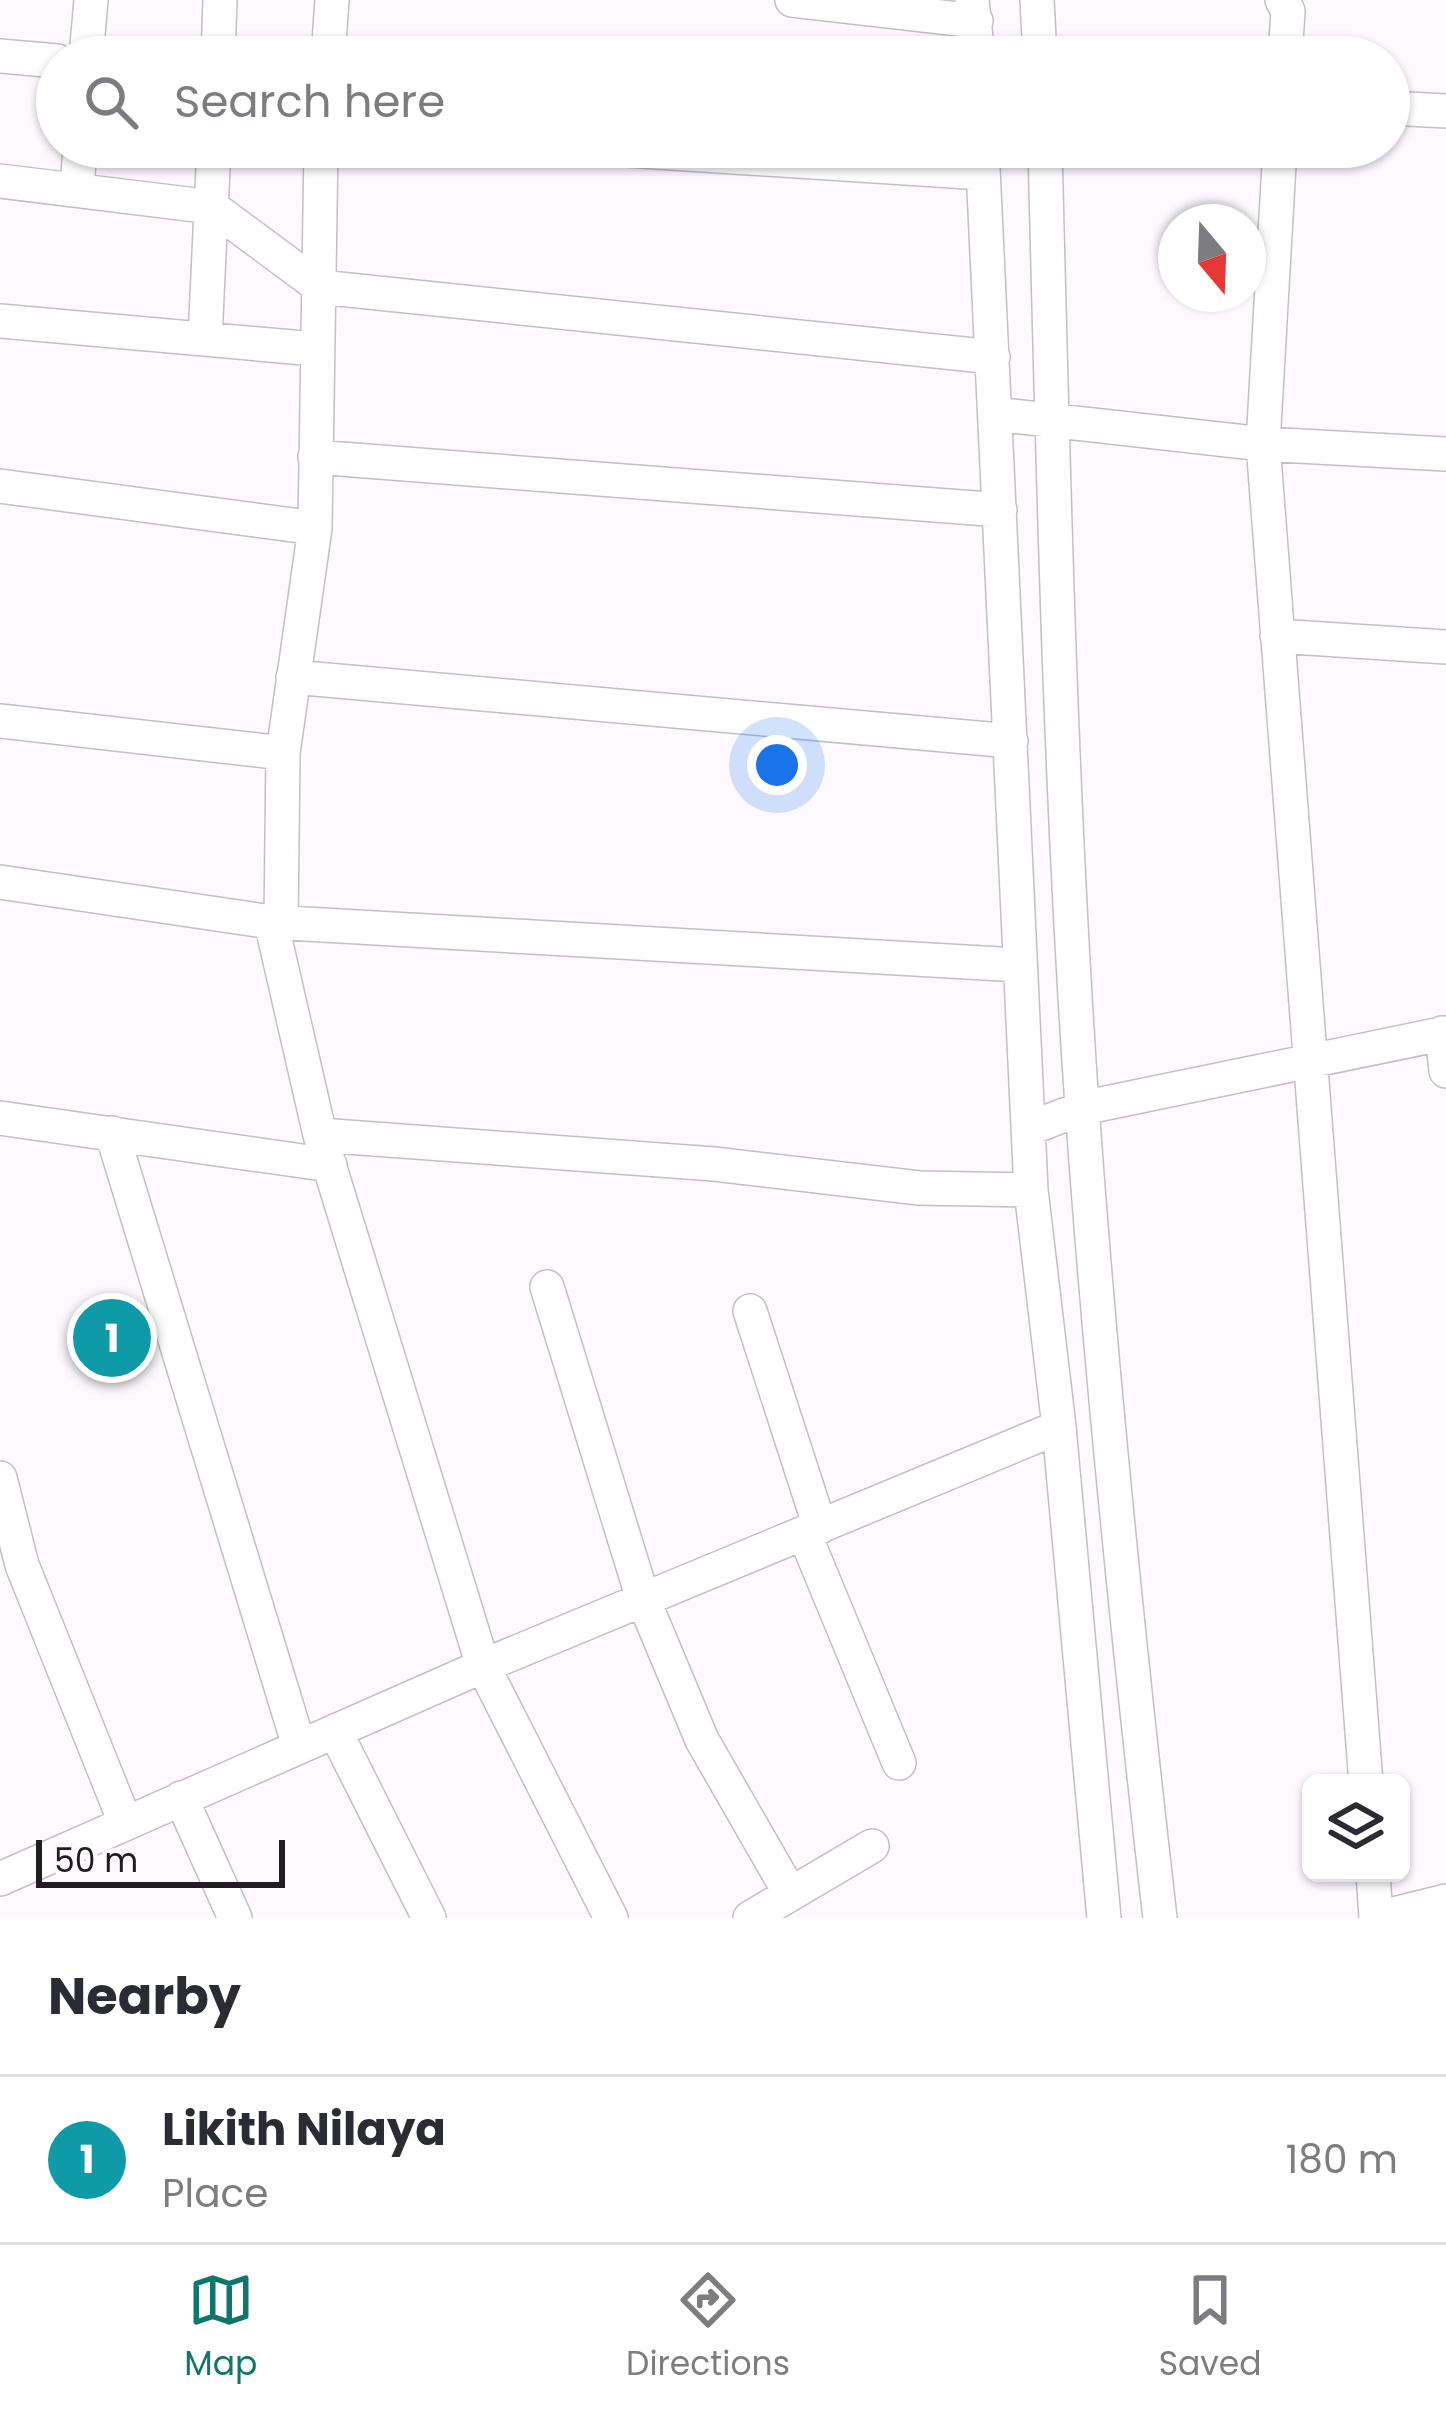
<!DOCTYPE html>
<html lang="en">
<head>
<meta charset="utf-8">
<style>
  :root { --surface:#fff; --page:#f7f7f7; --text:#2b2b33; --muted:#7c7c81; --line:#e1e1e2; --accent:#0f766e }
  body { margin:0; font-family:Poppins,sans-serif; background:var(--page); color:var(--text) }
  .controls { position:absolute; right:36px; bottom:36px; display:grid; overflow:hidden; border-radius:18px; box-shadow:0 3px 9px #0004 }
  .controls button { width:108px; height:108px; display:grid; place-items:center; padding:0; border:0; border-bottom:3px solid var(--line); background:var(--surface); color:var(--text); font:60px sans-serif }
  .compass { position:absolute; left:1158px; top:204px; width:108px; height:108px; border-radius:50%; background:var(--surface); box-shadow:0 3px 9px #0004; rotate:161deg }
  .scale { position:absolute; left:36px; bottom:30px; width:249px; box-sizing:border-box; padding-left:12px; border:6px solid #1f1d20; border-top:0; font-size:33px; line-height:42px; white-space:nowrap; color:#1f1d20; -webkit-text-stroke:9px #fdf9ff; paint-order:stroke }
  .you { position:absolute; left:777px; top:765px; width:42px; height:42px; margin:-30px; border:9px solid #fff; border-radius:50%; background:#1a73e8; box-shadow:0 0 0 18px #1a73e833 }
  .badge { display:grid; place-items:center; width:78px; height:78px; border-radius:50%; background:var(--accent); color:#fff; font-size:39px; font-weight:700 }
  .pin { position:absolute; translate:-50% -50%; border:6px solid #fff; box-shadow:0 3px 12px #0006 }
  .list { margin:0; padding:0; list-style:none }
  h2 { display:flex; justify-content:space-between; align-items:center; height:156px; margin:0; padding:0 48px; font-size:51px }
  h2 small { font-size:39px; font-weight:400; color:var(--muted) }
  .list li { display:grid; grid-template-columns:78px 1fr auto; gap:36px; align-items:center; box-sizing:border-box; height:168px; padding:0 48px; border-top:3px solid var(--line) }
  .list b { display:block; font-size:45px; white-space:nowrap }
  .list p { margin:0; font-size:39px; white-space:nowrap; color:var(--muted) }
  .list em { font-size:39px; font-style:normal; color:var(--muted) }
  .icon { flex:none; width:66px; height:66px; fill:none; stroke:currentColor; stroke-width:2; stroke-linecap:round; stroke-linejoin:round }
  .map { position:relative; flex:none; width:1446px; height:1918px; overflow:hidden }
  .search { position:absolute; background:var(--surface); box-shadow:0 3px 9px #0004; left:36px; right:36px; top:36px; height:132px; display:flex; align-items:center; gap:30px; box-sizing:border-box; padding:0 42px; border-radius:66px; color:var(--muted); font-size:45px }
  .sheet { height:324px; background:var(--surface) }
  nav { display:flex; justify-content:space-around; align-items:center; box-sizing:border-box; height:168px; border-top:3px solid var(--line); background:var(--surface); font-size:33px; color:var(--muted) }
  nav a { display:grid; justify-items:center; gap:6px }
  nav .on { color:var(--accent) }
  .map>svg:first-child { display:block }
  .building { fill:#edc9fe }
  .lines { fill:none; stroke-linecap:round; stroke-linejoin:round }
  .street-casing { stroke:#c4bec7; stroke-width:36 }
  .street { stroke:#fff; stroke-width:33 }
</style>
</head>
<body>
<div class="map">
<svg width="1446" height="1918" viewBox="0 0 1446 1918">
  <rect width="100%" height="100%" fill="#fdf9ff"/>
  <path class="building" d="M137,1305L153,1345L86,1372L70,1332Z"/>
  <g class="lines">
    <defs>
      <path id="street" d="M792,0L976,21
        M972,0L978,57
        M1037,0L1040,57
        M1282,0L1288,11L1285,57
        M0,56L57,61
        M86,57L91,0
        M218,57L220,0
        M328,57L332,0
        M1389,108L1446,111
        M580,147L983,173
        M982,147L1031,1190L1059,1427L1104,1918
        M1045,147C1053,467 1060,787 1082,1106C1101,1377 1129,1648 1160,1918
        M1280,147L1263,444L1366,1783
        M0,181L212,207L320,287L993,357
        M77,189L80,147
        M0,321L315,349
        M205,339L214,147
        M995,414L1263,444L1446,454
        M315,457L1000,510
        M0,486L315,528
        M1277,636L1446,647
        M293,677L1011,741
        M0,721L283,753
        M0,882L271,922L1019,965
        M271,922L320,1135L483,1666L611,1918
        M281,923L283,753L315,528L321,147
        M1442,1033L1446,1071
        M0,1118L330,1165
        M1031,1128L1082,1108L1446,1033
        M112,1133L299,1746
        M320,1135L714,1164L919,1188L1031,1190
        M547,1287L643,1599L702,1740L790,1893
        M750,1311L820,1527
        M0,1478L22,1565L125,1822
        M804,1533L899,1763
        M335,1731L429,1918
        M181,1798L235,1918
        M1373,1873L1376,1918
        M0,1879L483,1666L1059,1427
        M750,1918L872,1846
        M1378,1918L1446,1901"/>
    </defs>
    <use href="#street" class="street-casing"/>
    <use href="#street" class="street"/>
  </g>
</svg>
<div class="controls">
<button><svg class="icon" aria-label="layers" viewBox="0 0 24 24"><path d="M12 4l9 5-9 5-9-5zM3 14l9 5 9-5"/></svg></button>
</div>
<svg class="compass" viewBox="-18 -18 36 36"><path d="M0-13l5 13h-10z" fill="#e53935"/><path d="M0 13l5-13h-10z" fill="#7c7c81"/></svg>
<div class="scale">50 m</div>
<div class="you"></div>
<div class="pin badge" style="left:112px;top:1338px;background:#0f9aa8">1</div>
<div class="search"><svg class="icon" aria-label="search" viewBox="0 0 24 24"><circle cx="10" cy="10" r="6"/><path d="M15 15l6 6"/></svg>Search here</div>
</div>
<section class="sheet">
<h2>Nearby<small></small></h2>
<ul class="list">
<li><span class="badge" style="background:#0f9aa8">1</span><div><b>Likith Nilaya</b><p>Place</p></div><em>180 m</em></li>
</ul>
</section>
<nav>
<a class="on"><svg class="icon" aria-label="map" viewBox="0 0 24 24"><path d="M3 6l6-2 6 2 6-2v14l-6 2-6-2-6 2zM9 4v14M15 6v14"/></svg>Map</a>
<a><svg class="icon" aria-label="directions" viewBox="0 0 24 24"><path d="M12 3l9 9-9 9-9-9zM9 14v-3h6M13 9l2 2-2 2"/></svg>Directions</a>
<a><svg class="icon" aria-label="saved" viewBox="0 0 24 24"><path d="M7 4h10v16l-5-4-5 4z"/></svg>Saved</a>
</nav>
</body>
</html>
